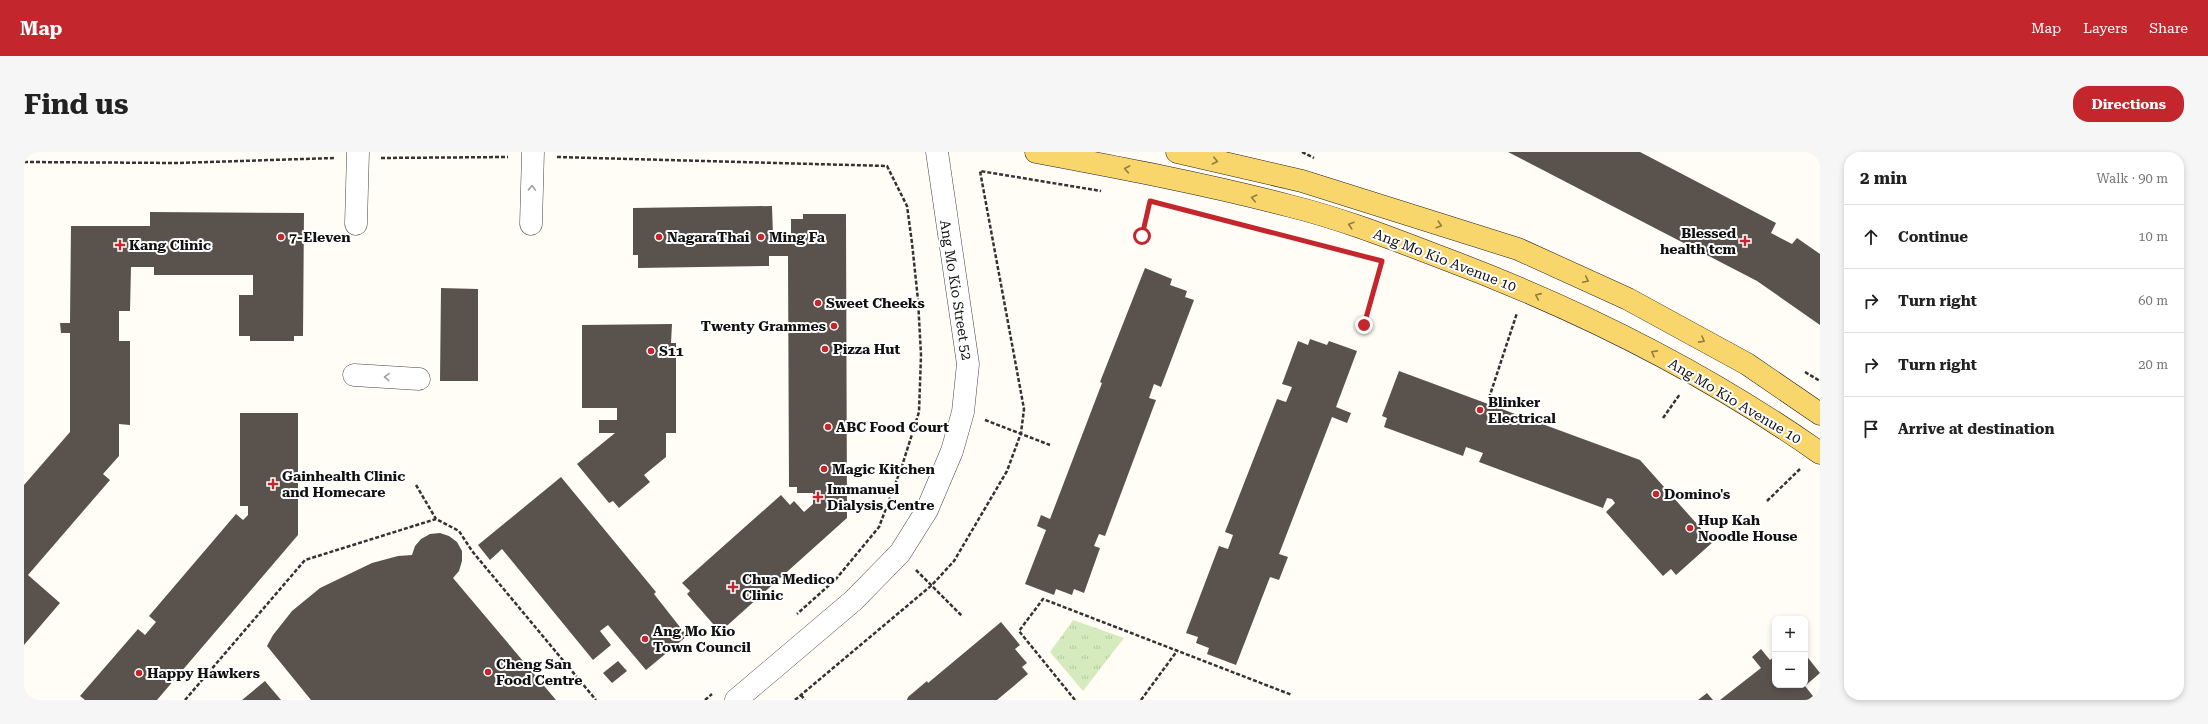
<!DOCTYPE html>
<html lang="en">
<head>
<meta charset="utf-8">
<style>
  :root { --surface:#fff; --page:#f6f6f6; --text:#222; --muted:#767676; --line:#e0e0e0; --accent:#c4262e }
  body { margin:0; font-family:"Roboto Serif",serif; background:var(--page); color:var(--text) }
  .controls { position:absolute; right:12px; bottom:12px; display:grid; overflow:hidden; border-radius:8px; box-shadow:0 2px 6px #0003 }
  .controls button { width:36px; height:36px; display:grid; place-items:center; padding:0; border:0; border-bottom:1px solid var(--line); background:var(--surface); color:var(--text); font:20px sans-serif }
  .stop { position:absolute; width:12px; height:12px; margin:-9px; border:3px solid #c4262e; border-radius:50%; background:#fff }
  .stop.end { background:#c4262e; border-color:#fff; box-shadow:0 1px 4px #0008 }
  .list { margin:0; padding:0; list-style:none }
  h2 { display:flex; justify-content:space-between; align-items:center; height:52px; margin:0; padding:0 16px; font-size:17px }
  h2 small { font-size:13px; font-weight:400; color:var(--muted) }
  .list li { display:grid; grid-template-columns:26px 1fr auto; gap:12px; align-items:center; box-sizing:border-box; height:64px; padding:0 16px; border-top:1px solid var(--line) }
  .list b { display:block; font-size:15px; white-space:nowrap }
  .list em { font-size:13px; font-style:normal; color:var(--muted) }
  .icon { flex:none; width:22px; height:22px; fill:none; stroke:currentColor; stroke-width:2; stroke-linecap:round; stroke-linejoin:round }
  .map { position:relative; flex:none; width:1796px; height:548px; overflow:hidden; border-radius:16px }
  header { display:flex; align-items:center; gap:24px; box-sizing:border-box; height:56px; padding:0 20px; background:var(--accent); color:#fff }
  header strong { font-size:19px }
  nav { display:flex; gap:22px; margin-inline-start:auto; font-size:14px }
  .intro { display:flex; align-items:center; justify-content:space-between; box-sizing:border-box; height:96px; padding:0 24px }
  h1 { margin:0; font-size:28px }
  .button { padding:10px 18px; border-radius:16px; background:var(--accent); color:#fff; font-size:14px; font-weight:700 }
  main { display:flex; gap:24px; padding:0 24px }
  aside { flex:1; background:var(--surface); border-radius:16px; box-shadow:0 2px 6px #0003 }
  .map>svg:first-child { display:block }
  .park { fill:url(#park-tufts) }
  .building { fill:#5a524d }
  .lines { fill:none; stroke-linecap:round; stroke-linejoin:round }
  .minor-casing { stroke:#444; stroke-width:23 }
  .major-casing { stroke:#222; stroke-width:23 }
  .path { stroke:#333; stroke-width:2.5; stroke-dasharray:4 2; stroke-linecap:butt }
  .minor { stroke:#fff; stroke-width:22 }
  .major { stroke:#f9d66b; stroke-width:22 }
  .oneway { stroke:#917d42 }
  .oneway2 { stroke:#a0a0a0 }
  .route { stroke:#c4262e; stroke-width:5 }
  .poi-dot { fill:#c4262e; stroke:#fff; stroke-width:1.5 }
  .labels { text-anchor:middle; stroke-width:4; stroke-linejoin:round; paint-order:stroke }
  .poi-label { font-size:14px; font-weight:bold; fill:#111; stroke:#fff; text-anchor:start }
  .street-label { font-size:14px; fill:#111; stroke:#fff }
</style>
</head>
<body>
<header>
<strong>Map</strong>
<nav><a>Map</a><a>Layers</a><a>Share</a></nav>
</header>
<div class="intro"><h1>Find us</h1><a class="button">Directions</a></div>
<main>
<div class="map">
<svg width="1796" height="548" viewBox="0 0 1796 548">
  <defs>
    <pattern id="park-tufts" width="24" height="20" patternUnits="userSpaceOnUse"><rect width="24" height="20" fill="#d5ebbd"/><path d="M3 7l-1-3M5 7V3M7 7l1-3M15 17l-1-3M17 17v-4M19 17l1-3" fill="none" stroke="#b6c8a1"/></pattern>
  </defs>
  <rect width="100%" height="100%" fill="#fffdf5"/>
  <path class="park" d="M1049,468L1100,486L1059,539L1026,500Z"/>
  <path class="building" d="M1484,0H1616L1752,71L1747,81L1768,92L1773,86L1796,102V173L1733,129Z
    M748,54L749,84L767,83V67H779V62H822L823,366L696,480L663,442L666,439L658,431L757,343L766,353L770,349L780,360L789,352V341H773V335H765L764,104H745V114L614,116V103H609V56Z
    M126,60L280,61L279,184H270V189H226V184H215V143H229V123H130V115H107L106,159H95V189H106V273L95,272V304L79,322L86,328L4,423L36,451L0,493V333L46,280V181H37L36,171H46L47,74H126Z
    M1121,116L1148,127L1146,133L1163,139L1161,145L1170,148L1137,235L1130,232L1125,246L1132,248L1081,384L1075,382L1070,394L1076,396L1060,441L1050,437L1048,443L1032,437L1030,443L1001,432L1022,378L1013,374L1017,363L1026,367L1078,231L1076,230Z
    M417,136L454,137V229H416Z
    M648,172L647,191H652V281H642V305L620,323L626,330L595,356L589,349L585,351L553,312L591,281H575V268H593V256H558V173Z
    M1286,187L1303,193L1305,189L1333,199L1312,255L1327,261L1323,271L1308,265L1255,402L1264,405L1255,428L1246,425L1212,513L1183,502L1185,496L1172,491L1174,485L1162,481L1195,394L1204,397L1209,383L1201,380L1253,247L1262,250L1268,235L1258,232L1274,189L1284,193Z
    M1375,219L1616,308L1689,390L1652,423L1647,417L1639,424L1582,360L1591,351L1588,347L1583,346L1579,356L1455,310L1459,301L1442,295L1439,304L1360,275L1363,266L1358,264Z
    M216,261H274V383L133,548H61L56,544L114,477L121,483L132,470L125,464L212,362L219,368L224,363V354H216Z
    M537,325L632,440L630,442L663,484L622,518L584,473L576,479L587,493L569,508L478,397L466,408L454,393Z
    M416,381L425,384L433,390L438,399V409L435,419L429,426L532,548H287L243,494L249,483L268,459L296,436L348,411L374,404L388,403L391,394L397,387L406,382Z
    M977,470L996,493L991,497L1003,511L998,515L1004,522L973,548H883L884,545L903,529L904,531Z
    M1737,497L1746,508L1751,504V533H1781V502L1796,521L1781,534L1789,544L1784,548H1696L1737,516L1728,505Z
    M594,509L603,519L588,531L579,521Z
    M241,529L257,548H218Z
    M1683,541L1689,548H1674Z"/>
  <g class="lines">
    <defs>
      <path id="minor" d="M332,72L334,0
        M507,72L509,0
        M330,223L395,227
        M712,548L830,448L876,401L903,358L928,299L939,260L944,212L913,0"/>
      <path id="major" d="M1012,0C1097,16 1182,32 1266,54C1315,66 1364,85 1411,103C1546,153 1678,218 1796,301
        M1153,0L1278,29L1494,97L1604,147L1723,212L1796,262"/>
    </defs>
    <use href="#minor" class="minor-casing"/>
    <use href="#major" class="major-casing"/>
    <path class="path" d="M1278,0L1290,6
      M533,5L863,14L883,54L888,91L894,148L897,203L895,260L878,314L855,375L812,427L773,462
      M357,6L484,5
      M0,10L154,11L310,6
      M1127,49L1343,105
      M1118,84L1126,49
      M1340,173L1358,109
      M1781,220L1796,229
      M1465,246L1493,161
      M1639,266L1656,242
      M961,268L1026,293
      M392,333L412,367
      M1743,349L1776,317
      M892,418L938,464
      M777,543L781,548
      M161,548L281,408L412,367L435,379L448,399L572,548
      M681,548L688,542
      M771,548L908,433L930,409L983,319L997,281L1000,257L956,19L1077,39
      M1051,548L995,479L1019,447L1268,543
      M1117,548L1153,499"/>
    <use href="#minor" class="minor"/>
    <use href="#major" class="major"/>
  </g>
  <defs><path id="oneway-chevron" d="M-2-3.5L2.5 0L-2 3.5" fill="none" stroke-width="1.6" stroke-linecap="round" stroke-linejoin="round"/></defs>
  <g class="oneway">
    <use href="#oneway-chevron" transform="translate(1191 9) rotate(13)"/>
    <use href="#oneway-chevron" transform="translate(1103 17) rotate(-169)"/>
    <use href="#oneway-chevron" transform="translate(1230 46) rotate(-167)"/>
    <use href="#oneway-chevron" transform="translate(1327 73) rotate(-162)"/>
    <use href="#oneway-chevron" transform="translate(1415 73) rotate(17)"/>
    <use href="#oneway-chevron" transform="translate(1562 128) rotate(25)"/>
    <use href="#oneway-chevron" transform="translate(1514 144) rotate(-156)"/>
    <use href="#oneway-chevron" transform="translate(1678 188) rotate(29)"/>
    <use href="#oneway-chevron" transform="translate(1630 201) rotate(-151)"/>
  </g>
  <g class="oneway2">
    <use href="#oneway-chevron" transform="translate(508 36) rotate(-88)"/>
    <use href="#oneway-chevron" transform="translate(363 225) rotate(-177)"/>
  </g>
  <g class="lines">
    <path class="route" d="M1118,84L1126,49L1358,109L1340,173"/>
  </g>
  <g class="poi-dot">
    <circle cx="257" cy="85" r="4"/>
    <circle cx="635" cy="85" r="4"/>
    <circle cx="737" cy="85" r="4"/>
    <path d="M1719 83h4v4h4v4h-4v4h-4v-4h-4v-4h4z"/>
    <path d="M94 87h4v4h4v4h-4v4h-4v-4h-4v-4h4z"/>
    <circle cx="794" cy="151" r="4"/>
    <circle cx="810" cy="174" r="4"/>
    <circle cx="801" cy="197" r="4"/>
    <circle cx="627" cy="199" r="4"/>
    <circle cx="1456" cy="258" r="4"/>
    <circle cx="804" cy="275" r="4"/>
    <circle cx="800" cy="317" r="4"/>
    <path d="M247 326h4v4h4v4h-4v4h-4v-4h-4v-4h4z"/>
    <circle cx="1632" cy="342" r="4"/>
    <path d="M792 339h4v4h4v4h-4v4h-4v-4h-4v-4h4z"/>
    <circle cx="1666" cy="376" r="4"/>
    <path d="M707 429h4v4h4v4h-4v4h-4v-4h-4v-4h4z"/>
    <circle cx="621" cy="487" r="4"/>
    <circle cx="464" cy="520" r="4"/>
    <circle cx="115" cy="521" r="4"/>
  </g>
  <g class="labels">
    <g class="poi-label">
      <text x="1712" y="86" text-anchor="end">Blessed<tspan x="1712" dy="16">health tcm</tspan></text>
      <text x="265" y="90">7-Eleven</text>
      <text x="643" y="90">NagaraThai</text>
      <text x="745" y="90">Ming Fa</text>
      <text x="105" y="98">Kang Clinic</text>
      <text x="802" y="156">Sweet Cheeks</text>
      <text x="802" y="179" text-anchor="end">Twenty Grammes</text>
      <text x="809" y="202">Pizza Hut</text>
      <text x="635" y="204">S11</text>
      <text x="1464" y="255">Blinker<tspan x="1464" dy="16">Electrical</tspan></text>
      <text x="812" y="280">ABC Food Court</text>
      <text x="808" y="322">Magic Kitchen</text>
      <text x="258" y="329">Gainhealth Clinic<tspan x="258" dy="16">and Homecare</tspan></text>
      <text x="803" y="342">Immanuel<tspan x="803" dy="16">Dialysis Centre</tspan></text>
      <text x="1640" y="347">Domino's</text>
      <text x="1674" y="373">Hup Kah<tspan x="1674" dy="16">Noodle House</tspan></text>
      <text x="718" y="432">Chua Medico<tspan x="718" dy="16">Clinic</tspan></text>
      <text x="629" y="484">Ang Mo Kio<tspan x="629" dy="16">Town Council</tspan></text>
      <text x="472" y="517">Cheng San<tspan x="472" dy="16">Food Centre</tspan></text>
      <text x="123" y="526">Happy Hawkers</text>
    </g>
    <g class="street-label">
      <text transform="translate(1421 108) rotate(21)" y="5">Ang Mo Kio Avenue 10</text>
      <text transform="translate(932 138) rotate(81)" y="5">Ang Mo Kio Street 52</text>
      <text transform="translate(1711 249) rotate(31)" y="5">Ang Mo Kio Avenue 10</text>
    </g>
  </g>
</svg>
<div class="controls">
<button>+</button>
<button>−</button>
</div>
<div class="stop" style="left:1118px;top:84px"></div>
<div class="stop end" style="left:1340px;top:173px"></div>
</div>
<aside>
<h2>2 min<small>Walk · 90 m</small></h2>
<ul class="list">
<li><svg class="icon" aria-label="ahead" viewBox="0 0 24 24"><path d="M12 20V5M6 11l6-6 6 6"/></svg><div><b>Continue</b></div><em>10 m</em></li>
<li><svg class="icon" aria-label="right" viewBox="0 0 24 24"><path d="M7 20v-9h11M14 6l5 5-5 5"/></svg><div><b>Turn right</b></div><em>60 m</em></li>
<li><svg class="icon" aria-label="right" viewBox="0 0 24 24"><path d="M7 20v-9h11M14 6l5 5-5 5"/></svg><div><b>Turn right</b></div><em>20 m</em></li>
<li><svg class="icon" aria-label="arrive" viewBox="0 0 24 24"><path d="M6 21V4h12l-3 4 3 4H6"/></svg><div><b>Arrive at destination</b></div></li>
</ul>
</aside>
</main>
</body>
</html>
